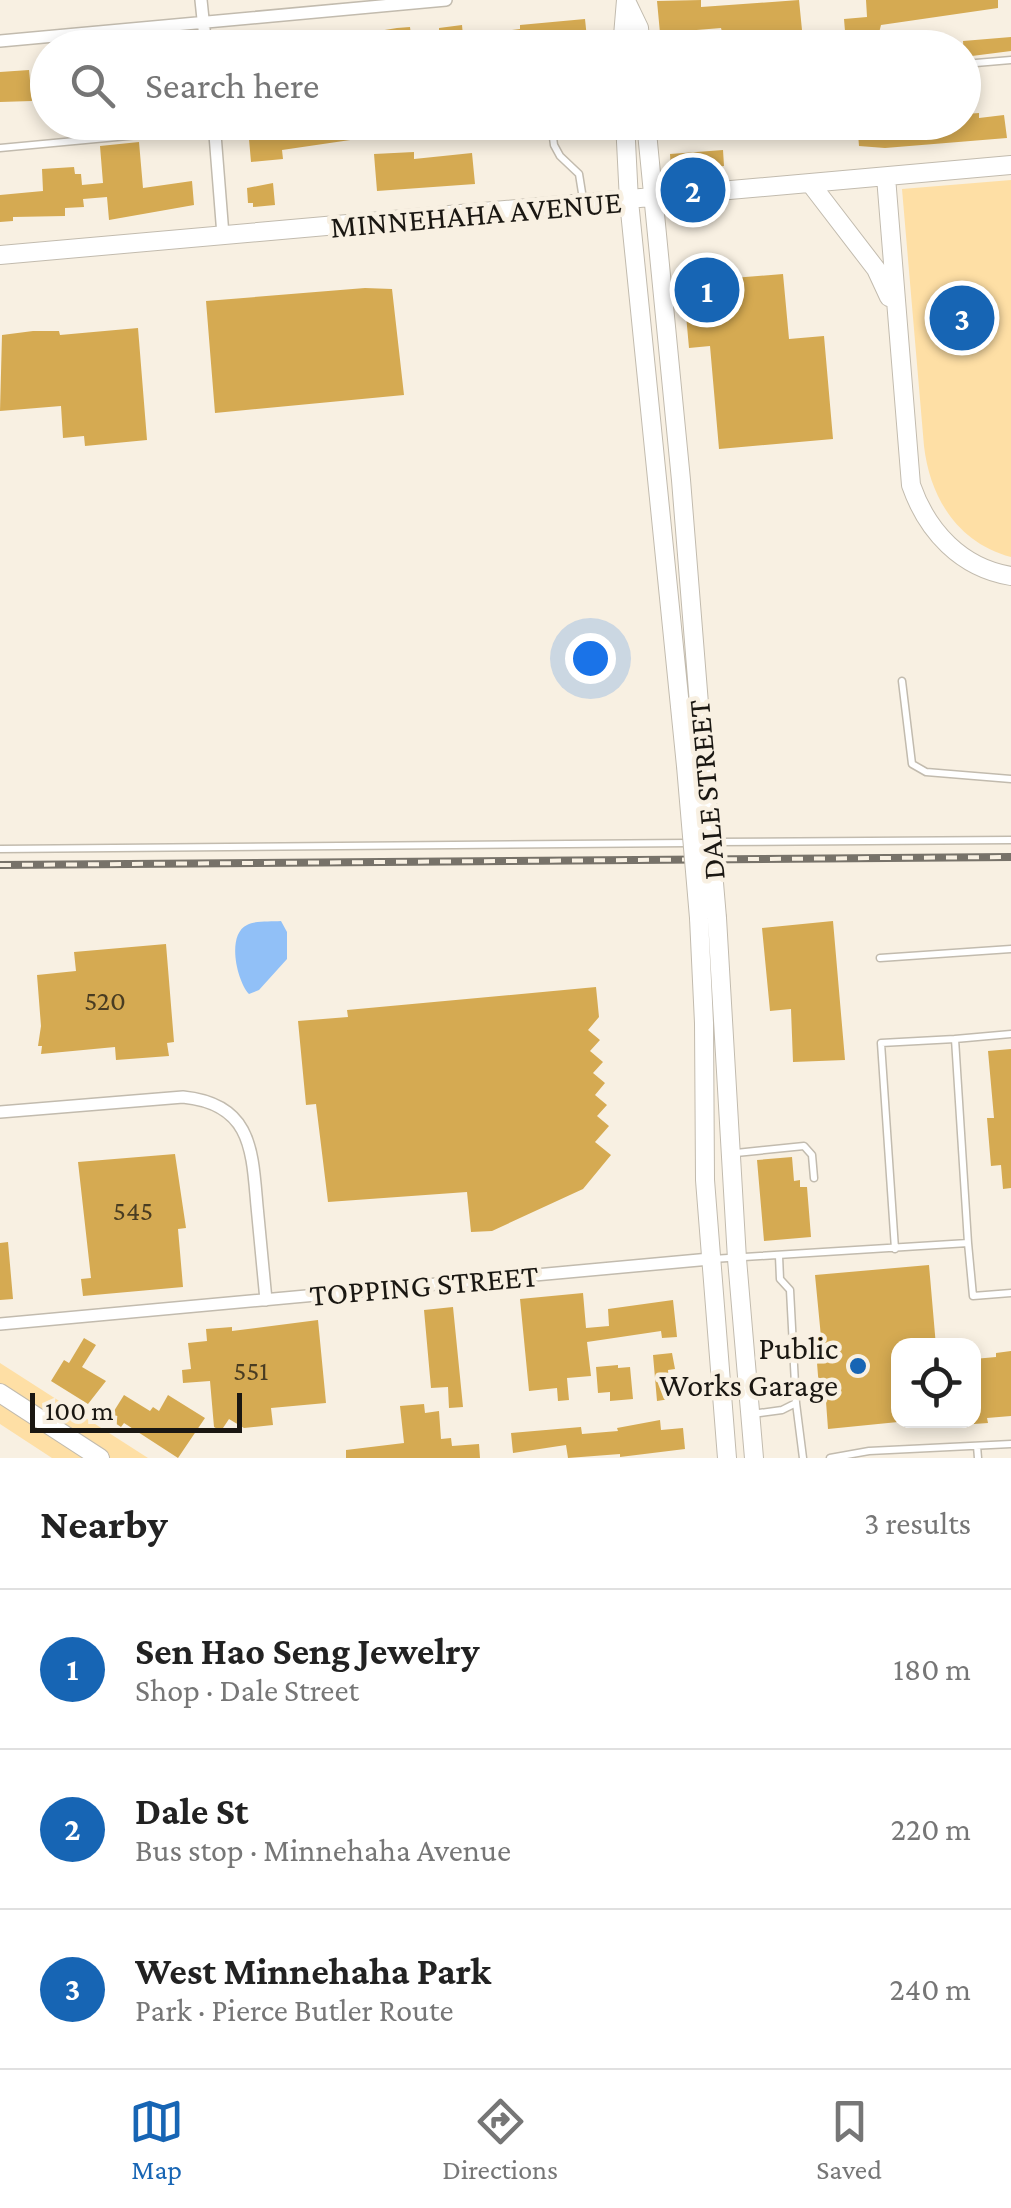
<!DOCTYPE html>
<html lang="en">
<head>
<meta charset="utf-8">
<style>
  :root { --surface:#fff; --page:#f2f2f2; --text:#222; --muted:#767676; --line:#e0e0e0; --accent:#1765b4 }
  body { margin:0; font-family:"Crimson Pro",serif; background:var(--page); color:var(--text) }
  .controls { position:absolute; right:30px; bottom:30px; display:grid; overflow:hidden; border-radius:20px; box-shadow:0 5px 15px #0003 }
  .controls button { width:90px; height:90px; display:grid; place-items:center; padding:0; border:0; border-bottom:2px solid var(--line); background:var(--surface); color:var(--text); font:50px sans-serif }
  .scale { position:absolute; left:30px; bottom:25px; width:212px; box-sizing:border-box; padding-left:10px; border:5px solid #1a1712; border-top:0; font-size:28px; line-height:35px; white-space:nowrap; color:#1a1712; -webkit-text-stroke:8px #f8f0e2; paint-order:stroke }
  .you { position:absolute; left:590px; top:658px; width:35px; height:35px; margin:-25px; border:8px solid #fff; border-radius:50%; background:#1a73e8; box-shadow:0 0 0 15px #1a73e833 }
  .badge { display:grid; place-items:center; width:65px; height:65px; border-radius:50%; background:var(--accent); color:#fff; font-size:32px; font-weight:700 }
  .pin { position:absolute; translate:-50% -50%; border:5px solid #fff; box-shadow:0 2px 10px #0006 }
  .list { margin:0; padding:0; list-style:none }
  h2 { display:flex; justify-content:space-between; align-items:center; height:130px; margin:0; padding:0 40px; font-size:42px }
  h2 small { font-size:32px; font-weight:400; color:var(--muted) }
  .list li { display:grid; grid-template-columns:65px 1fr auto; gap:30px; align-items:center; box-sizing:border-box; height:160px; padding:0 40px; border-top:2px solid var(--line) }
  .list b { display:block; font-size:38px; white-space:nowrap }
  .list p { margin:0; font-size:32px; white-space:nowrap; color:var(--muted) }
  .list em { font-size:32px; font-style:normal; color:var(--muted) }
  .icon { flex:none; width:55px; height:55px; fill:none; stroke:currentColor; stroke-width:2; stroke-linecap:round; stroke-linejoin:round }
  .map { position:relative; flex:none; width:1011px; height:1458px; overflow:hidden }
  .search { position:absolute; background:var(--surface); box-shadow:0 5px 15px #0003; left:30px; right:30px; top:30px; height:110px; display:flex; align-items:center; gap:25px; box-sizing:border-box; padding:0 35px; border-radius:55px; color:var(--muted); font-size:38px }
  .sheet { height:610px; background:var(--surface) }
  nav { display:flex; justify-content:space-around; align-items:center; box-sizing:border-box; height:140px; border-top:2px solid var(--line); background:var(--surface); font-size:28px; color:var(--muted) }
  nav a { display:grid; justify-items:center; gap:5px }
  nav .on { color:var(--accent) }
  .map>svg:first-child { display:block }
  .green { fill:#fedfa5 }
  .water { fill:#91c0f7 }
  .building { fill:#d5aa52 }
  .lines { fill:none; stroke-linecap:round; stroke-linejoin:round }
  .lane-casing { stroke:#c2bbae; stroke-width:9 }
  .street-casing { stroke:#c2bbae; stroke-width:14 }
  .secondary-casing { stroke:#c2bbae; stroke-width:20 }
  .lane { stroke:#fff; stroke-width:6 }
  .street { stroke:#fff; stroke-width:11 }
  .secondary { stroke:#fff; stroke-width:18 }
  .rail-casing { stroke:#777269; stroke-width:8 }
  .rail { stroke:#f8f0e2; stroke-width:4; stroke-dasharray:11; stroke-linecap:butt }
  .secondary-bridge-casing { stroke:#c2bbae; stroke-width:20; stroke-linecap:butt }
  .secondary-bridge { stroke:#fff; stroke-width:18 }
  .poi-dot { fill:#1765b4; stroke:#f8f0e2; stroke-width:4 }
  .labels { text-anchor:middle; stroke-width:9; stroke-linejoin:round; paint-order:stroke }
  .number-label { font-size:28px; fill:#493c22 }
  .street-label { font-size:32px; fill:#1a1712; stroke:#f8f0e2 }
  .poi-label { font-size:32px; fill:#1a1712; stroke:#f8f0e2; text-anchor:end }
</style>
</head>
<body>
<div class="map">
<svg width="1011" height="1458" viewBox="0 0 1011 1458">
  <rect width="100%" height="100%" fill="#f8f0e2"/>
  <path class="green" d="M1011,180V557C958,543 930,498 924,446L902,189Z
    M0,1363L148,1458H52L0,1424Z"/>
  <path class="water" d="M281,921L287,932V959L259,990L249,994C237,981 226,935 247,925C256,920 271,922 281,921Z"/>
  <path class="building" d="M701,0V7L799,0L802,30L736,35L737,39L724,40L721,28L660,33L657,1Z
    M866,0H998V8L881,25L879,33L862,35L863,41L846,43L844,19L867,17Z
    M585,19L588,48H368L366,33L397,28L410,27L411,35L439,32V28L462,25L463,36L520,29V25Z
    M1011,37V51L964,57L963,41Z
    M29,70L32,101L0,102V72Z
    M979,113V118L1004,115L1007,138L885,148L859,146L857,122H964L966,114Z
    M340,122H362L364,138L282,150L283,159L251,162L249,139L293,138V133L341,128Z
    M139,142L143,188L192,181L194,205L109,220L107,197L83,199L84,207L65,208V216L13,217V221L0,222V195L43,191L42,169L74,167L75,174H81L82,185L103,183L100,146Z
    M723,150L724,166L671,171L670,154Z
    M414,152V159L472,153L475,184L377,191L374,154Z
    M273,183L275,205L253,207V203H248L247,188Z
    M783,274L789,339L824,336L833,439L719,449L710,346L689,348L683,282Z
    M365,288L392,289L404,395L215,413L206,301Z
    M138,328L147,440L85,446L84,436L63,438L61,406L0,411L2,335L33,331H59L60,335Z
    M833,921L845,1060L793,1062L791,1009L770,1011L762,928Z
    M166,944L174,1042L167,1043L169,1056L116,1060L115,1047L41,1054L42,1046H38L41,1026L37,975L76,971L74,952Z
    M596,987L599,1017L588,1030L600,1040L590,1051L603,1062L593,1073L605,1083L595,1095L607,1105L597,1116L609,1126L595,1142L611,1155L583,1189L492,1231L471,1232L467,1192L328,1202L316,1104L306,1105L298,1021L348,1017L347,1010Z
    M1011,1049V1188L1003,1189L1001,1165L991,1166L987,1118H994L988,1051Z
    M175,1154L186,1228L178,1229L183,1287L83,1296L81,1279L91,1278L78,1162Z
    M792,1157L794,1181L800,1180V1187H807L811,1237L764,1241L757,1160Z
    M8,1242L13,1299L0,1300V1243Z
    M929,1265L936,1346H898V1422L828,1429L825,1388H819L815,1338L821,1337L815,1275Z
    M583,1293L586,1328L609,1326L608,1309L673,1300L677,1337L662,1338L661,1331L587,1342L591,1376L567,1378L569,1400L558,1401L557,1388L529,1391L520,1299Z
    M453,1307L463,1407L449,1408L448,1387L431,1388L424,1310Z
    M318,1320L326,1403L271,1408L273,1425L244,1428L229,1419L221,1431L214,1427L210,1381L183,1383L182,1370L191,1369L188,1343L207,1341L206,1329L232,1327V1331Z
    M84,1338L96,1345L82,1367L106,1381L88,1404L51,1381L64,1360L69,1363Z
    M1011,1351V1416L987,1418L988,1423L974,1424V1359L996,1357V1353Z
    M672,1353L675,1369L668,1370L670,1399L657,1401L653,1355Z
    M618,1365V1368L630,1367L633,1399L610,1401V1392L598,1393L596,1367Z
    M124,1395L150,1411L153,1407L159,1411L168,1395L205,1418L178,1458L124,1423L121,1427L109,1419Z
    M424,1404L425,1413L439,1411L441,1439L451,1438L452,1446L479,1444L480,1458H346V1450L404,1443L400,1406Z
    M660,1420L661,1430L683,1428L685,1449L620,1457V1454L568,1458L566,1445L513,1453L511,1433L581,1427L582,1434L618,1431L617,1428Z"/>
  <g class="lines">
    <defs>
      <path id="lane" d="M964,64L1011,60
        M551,122L554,145L560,156L579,174L583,199
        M0,148L278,122
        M902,681L912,764L926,772L1011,779
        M711,842L1011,840
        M0,849L689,843
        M880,958L1011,949
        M955,1039L1011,1034
        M736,1153L804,1146L812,1155L814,1178
        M895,1249L881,1043L955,1039L968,1243
        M712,1259L968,1243L973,1296L1011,1293
        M796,1403L803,1458
        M752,1414L782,1410L796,1403L790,1290L780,1279L779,1256
        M977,1446L978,1458
        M830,1458L869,1451L1011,1444"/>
      <path id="street" d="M201,0L206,48
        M0,41L446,0
        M214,122L223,235
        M0,1112L183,1097C252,1104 252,1150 257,1206C260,1237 263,1268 266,1300
        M0,1324L710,1259"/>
      <path id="secondary" d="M627,3L639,28L641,48
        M622,48L626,0
        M625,122L629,201L686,766
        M646,122L681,480L704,766
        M886,177L911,485C927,531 961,568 1011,576
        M810,183L876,269L889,297
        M0,255L1011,165
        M699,918L704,1023L705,1180L727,1458
        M717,918L737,1259L754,1458
        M0,1393L100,1458"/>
    </defs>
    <use href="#lane" class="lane-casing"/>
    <use href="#street" class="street-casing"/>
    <use href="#secondary" class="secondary-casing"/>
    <use href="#lane" class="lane"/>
    <use href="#street" class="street"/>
    <use href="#secondary" class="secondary"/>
    <defs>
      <path id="rail" d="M0,865L1011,857"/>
    </defs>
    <use href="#rail" class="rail-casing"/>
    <use href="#rail" class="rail"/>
    <defs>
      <path id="secondary-bridge" d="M686,766L699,918
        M704,766L717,918"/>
    </defs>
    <use href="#secondary-bridge" class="secondary-bridge-casing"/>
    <use href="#secondary-bridge" class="secondary-bridge"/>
  </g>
  <circle class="poi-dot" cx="858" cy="1366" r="10"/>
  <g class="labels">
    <g class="number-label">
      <text x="105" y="1010">520</text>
      <text x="133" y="1220">545</text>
      <text x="251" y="1380">551</text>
    </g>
    <g class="street-label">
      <text transform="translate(476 214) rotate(-5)" y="11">MINNEHAHA AVENUE</text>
      <text transform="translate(706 790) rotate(-95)" y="11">DALE STREET</text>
      <text transform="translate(424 1285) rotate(-5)" y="11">TOPPING STREET</text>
    </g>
    <g class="poi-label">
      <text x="838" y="1359">Public<tspan x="838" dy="37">Works Garage</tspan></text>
    </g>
  </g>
</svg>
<div class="controls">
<button><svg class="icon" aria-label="locate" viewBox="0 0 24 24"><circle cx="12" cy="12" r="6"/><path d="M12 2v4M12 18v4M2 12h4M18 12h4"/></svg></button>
</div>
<div class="scale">100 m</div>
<div class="you"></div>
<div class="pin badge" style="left:707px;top:290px">1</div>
<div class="pin badge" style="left:693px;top:190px">2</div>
<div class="pin badge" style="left:962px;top:318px">3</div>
<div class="search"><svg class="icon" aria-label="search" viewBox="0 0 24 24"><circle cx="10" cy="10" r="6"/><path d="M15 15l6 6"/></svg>Search here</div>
</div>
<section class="sheet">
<h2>Nearby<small>3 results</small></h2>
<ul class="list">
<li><span class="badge">1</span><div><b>Sen Hao Seng Jewelry</b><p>Shop · Dale Street</p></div><em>180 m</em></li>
<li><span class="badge">2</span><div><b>Dale St</b><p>Bus stop · Minnehaha Avenue</p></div><em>220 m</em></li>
<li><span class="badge">3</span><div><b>West Minnehaha Park</b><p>Park · Pierce Butler Route</p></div><em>240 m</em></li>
</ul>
</section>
<nav>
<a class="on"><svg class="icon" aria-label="map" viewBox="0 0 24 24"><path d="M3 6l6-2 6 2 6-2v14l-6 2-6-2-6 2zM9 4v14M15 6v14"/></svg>Map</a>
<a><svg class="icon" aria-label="directions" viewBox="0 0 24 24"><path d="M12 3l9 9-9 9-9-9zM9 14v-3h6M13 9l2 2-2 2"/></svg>Directions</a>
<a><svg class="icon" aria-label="saved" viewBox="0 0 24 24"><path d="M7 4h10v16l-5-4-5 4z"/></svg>Saved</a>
</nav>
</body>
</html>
